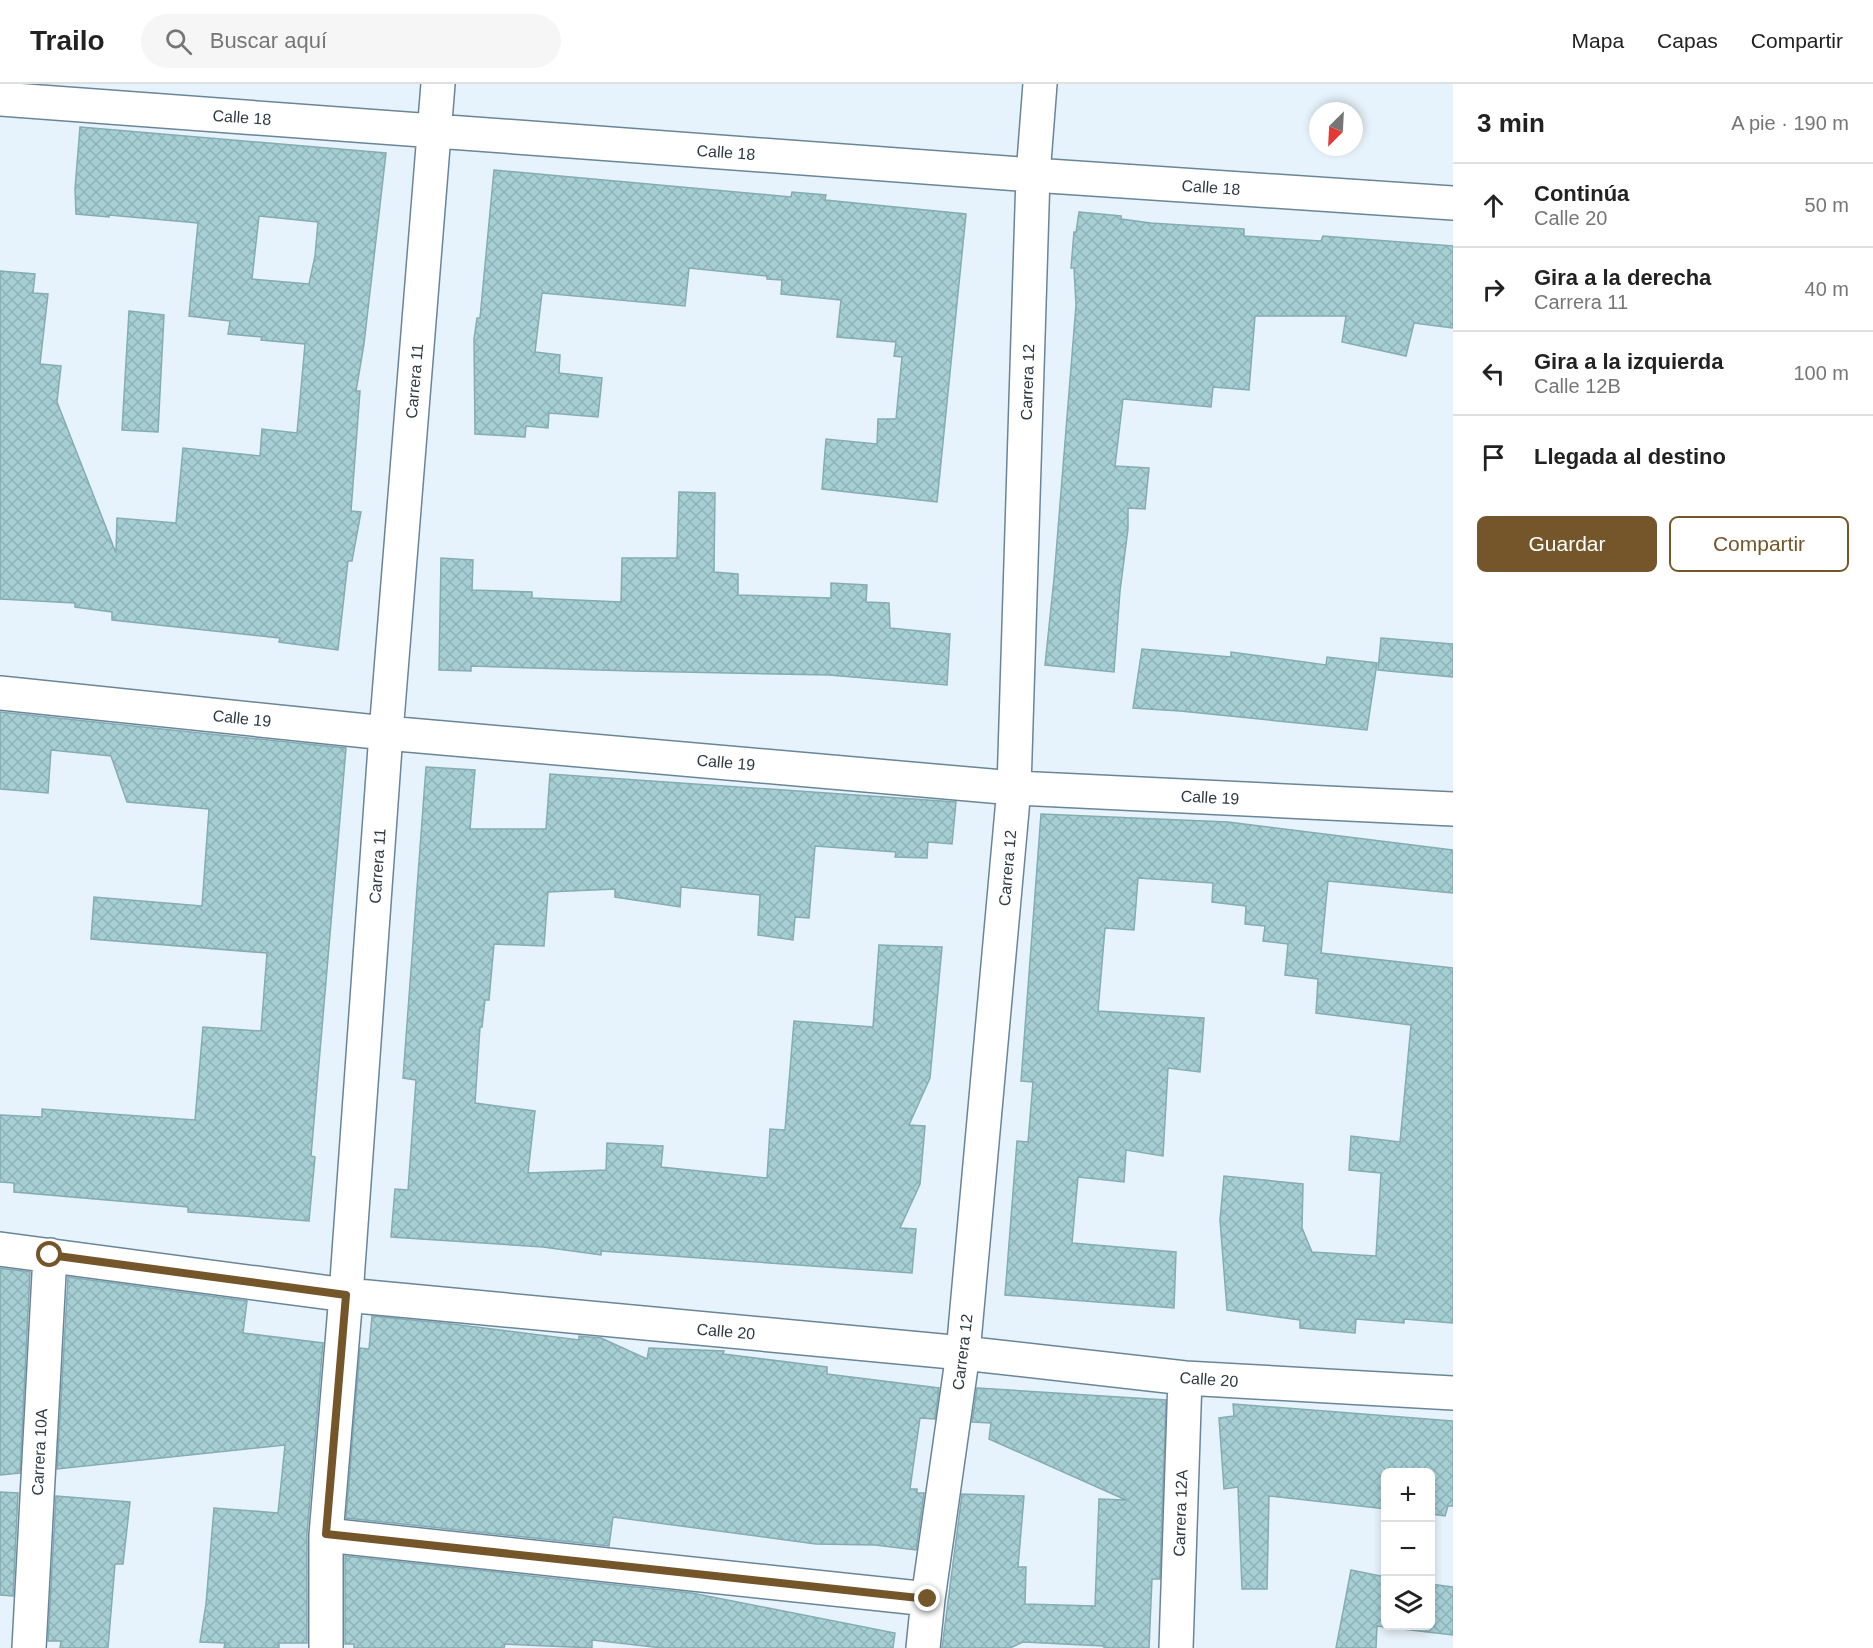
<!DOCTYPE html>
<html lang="es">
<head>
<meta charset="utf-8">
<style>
  :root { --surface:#fff; --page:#f6f6f6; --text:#222; --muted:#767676; --line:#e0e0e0; --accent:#74562a }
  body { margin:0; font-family:Arial,sans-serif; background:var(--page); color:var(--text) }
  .controls { position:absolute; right:18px; bottom:18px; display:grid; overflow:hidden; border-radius:9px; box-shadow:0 3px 9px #0003 }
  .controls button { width:54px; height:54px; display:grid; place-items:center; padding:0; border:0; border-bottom:2px solid var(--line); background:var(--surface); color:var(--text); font:30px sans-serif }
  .compass { position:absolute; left:1309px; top:18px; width:54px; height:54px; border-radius:50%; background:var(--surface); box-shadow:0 3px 9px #0003; rotate:204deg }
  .stop { position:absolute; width:18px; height:18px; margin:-14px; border:4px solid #74562a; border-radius:50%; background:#fff }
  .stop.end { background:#74562a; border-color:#fff; box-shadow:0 2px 6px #0008 }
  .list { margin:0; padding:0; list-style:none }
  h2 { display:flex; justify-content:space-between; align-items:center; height:78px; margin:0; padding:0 24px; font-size:26px }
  h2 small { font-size:20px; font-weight:400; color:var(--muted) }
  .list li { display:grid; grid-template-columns:39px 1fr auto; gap:18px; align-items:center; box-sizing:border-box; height:84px; padding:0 24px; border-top:2px solid var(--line) }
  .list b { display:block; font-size:22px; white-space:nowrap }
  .list p { margin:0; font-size:20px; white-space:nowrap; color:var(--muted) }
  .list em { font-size:20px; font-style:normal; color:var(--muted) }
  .actions { display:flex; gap:12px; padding:18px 24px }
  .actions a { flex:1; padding:14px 0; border:2px solid var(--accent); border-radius:9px; text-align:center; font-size:21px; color:var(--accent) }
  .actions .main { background:var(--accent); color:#fff }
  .icon { flex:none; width:33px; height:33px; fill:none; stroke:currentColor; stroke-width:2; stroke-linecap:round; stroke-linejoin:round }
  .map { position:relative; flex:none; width:1453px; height:1564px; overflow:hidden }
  header { display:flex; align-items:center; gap:36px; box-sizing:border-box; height:84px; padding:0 30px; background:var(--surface); border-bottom:2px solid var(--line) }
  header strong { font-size:28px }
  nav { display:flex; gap:33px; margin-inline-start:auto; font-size:21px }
  .search { width:420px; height:54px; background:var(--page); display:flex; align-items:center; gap:15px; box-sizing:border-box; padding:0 21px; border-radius:33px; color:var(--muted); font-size:22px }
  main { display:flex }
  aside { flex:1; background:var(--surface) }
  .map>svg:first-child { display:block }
  .building { fill:url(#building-cross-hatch); stroke:#85acb2; stroke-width:1.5; fill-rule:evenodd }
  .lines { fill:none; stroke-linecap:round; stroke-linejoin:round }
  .minor-casing { stroke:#6a8598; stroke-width:36 }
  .minor { stroke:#fff; stroke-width:33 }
  .route { stroke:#74562a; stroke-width:8 }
  .labels { text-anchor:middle; stroke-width:4.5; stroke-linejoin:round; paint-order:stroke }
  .street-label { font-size:16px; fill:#2e3a42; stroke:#fff }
</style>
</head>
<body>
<header>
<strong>Trailo</strong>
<div class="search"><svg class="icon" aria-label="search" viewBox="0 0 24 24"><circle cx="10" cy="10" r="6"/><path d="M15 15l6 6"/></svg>Buscar aquí</div>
<nav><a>Mapa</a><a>Capas</a><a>Compartir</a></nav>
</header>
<main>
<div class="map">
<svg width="1453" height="1564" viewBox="0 0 1453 1564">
  <defs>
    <pattern id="building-cross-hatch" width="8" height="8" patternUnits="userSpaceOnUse" patternTransform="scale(1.5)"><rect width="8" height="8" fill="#a6cfd4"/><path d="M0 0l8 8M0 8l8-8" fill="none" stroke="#8fb2b7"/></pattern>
  </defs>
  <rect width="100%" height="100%" fill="#e7f3fc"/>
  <path class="building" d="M80,43L386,69L364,260L356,307H360L351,427L361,428L352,477H348L338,566L279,558L280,554L112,536V528L75,523V519L0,515V187L35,190L33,209L48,210L40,280L61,282L57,318L116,469L117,434L176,439L183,364L260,372L262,345L297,349L305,260L261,256L262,253L228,250L230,237L189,232L198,139L109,131V133L76,130L75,105ZM259,132L318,138L315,172L309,200L252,195Z
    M494,86L791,113L792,108L826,111L825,116L966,130L937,418L822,405L826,355L877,360L878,335H896L902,273L894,272L896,258L837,253L841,216L781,210L782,196L767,195V192L689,184L685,222L542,209L535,268L560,271L559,289L602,294L598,333L549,329L548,344L526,342L525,353L475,350L474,255L477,234H480Z
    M1079,128L1121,132V135L1151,139L1244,145V152L1321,157L1323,152L1453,162V244L1414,239L1406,272L1342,258L1346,232H1255L1249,306L1213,303L1211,323L1123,315L1115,382L1149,384L1145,425L1128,424V445L1120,507L1114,588L1045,581L1054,495L1072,271L1076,221L1074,184H1071L1074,148H1076Z
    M129,227L164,231L158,348L122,346Z
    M679,408L715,409L714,488L738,490V511L831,514V499L867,501L866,518L889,519L890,544L950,550L947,601L829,591L632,587L471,582V587L439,586L441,474L473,476L472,506L532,508V514L621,518L622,474H677Z
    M1381,554L1453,560V593L1378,586Z
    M1142,565L1231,573V568L1326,581L1327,573L1377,579L1367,646L1180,627L1133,624Z
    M0,628L346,664L311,1072L315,1073L309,1137L188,1128V1123L14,1108V1099L0,1098V1031L42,1033V1025L195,1036L203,943L261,947L267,869L91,855L94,813L202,822L209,725L127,718L111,672L51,666L48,709L0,705Z
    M426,683L475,686L470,745H546L550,690L956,718L952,760L928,758L927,774L895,773L896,768L815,762L809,834L795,833L793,856L758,851L760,811L681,803L680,823L615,813V805L548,808L544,862L494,860L489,916H485L482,943H480L475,1019L535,1027L528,1089L606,1086L607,1059L663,1062L661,1083L767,1094L770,1045L785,1046L794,937L873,943L879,861L942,863L930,994L909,1041L925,1042L920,1100L900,1144L916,1145L912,1189L601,1167V1171L543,1163L391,1153L395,1105L408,1106L416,996L403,994Z
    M1041,730L1228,738L1453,766V809L1328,797L1321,869L1453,884V1239L1404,1235V1239L1356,1235L1355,1249L1300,1244V1236L1227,1226L1220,1136L1224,1092L1303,1100L1302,1144L1312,1168L1376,1172L1381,1089L1349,1086L1351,1052L1400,1058L1411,941L1316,929L1318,895L1285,891L1288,860L1263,857L1265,842L1245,840L1246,822L1212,818L1213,799L1138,794L1134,846L1105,844L1098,927L1204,934L1200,988L1168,984L1163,1072L1126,1066L1124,1098L1078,1093L1072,1159L1176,1168L1174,1224L1005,1211L1017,1057L1028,1058L1033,998L1021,997Z
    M0,1184L30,1188L20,1389L0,1391Z
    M68,1193L247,1217L243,1249L323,1259L307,1450V1559H279V1564H224L225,1559L200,1558L206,1520L214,1424L278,1429L285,1361L57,1385Z
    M372,1232L452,1240L579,1256V1252L601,1254L647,1275L649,1264L724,1267L723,1270L827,1283V1290L939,1304L935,1335L920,1334L910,1405H917V1409H924L916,1466L875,1461L816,1460L613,1433L609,1462L346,1434L360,1264L369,1265Z
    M977,1304L1166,1316L1160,1495H1152L1149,1564H1104V1562L1023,1558L1010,1564H942L962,1410L1024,1412L1018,1483H1026L1025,1520L1095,1522L1099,1415L1126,1416L989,1355L991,1339L972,1338Z
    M1233,1320L1453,1337V1422H1448L1445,1432L1431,1430V1389H1386V1425L1269,1412L1267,1505H1242L1238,1403L1224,1405L1219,1334L1234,1332Z
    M0,1408L18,1409L13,1512L0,1511Z
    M56,1412L130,1418L123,1480H115L108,1564H60L61,1557H48Z
    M345,1472L692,1509L895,1549L893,1564H662L592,1556V1564L505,1560L504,1564H354V1560H345Z
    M1351,1486L1386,1493V1542H1431V1500L1453,1503V1551L1377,1542L1376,1564H1336Z"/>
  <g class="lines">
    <defs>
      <path id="minor" d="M0,15L1033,91L1453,119
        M0,609L386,649L1014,704L1453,725
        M0,1165L346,1211L963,1269L1185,1294L1453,1309
        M326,1451L928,1515
        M29,1564L50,1171
        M326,1564V1451L346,1211L386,649L438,0
        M923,1564L928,1515L963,1269L1014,704L1033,91L1040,0
        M1176,1564L1185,1294"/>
    </defs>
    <use href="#minor" class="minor-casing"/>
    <use href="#minor" class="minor"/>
  </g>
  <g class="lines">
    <path class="route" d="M50,1171L346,1211L326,1450L928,1515"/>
  </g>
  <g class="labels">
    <g class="street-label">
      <text transform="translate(242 33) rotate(4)" y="6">Calle 18</text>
      <text transform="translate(726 68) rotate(4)" y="6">Calle 18</text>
      <text transform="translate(1211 103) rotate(4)" y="6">Calle 18</text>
      <text transform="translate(414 297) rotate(-85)" y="6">Carrera 11</text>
      <text transform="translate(1027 298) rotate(-88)" y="6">Carrera 12</text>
      <text transform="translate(242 634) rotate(6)" y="6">Calle 19</text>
      <text transform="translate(726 678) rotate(5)" y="6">Calle 19</text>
      <text transform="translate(1210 713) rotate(3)" y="6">Calle 19</text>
      <text transform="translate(377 782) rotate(-86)" y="6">Carrera 11</text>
      <text transform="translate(1007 784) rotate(-85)" y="6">Carrera 12</text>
      <text transform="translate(726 1247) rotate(5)" y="6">Calle 20</text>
      <text transform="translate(962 1268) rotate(-83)" y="6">Carrera 12</text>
      <text transform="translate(1209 1295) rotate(4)" y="6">Calle 20</text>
      <text transform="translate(39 1368) rotate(-87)" y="6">Carrera 10A</text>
      <text transform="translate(1180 1429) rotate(-88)" y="6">Carrera 12A</text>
    </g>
  </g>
</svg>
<div class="controls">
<button>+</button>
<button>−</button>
<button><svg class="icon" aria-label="layers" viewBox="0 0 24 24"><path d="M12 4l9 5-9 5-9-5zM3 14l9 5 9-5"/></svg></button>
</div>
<svg class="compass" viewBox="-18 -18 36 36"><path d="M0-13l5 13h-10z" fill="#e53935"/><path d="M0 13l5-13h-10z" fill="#767676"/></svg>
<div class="stop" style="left:50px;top:1171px"></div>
<div class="stop end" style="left:928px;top:1515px"></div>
</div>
<aside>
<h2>3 min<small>A pie · 190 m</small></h2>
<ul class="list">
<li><svg class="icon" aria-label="ahead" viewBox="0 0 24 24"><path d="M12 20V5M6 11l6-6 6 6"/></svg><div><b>Continúa</b><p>Calle 20</p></div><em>50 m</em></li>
<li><svg class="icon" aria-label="right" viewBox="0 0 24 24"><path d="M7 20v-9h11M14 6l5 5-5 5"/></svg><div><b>Gira a la derecha</b><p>Carrera 11</p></div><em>40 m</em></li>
<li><svg class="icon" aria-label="left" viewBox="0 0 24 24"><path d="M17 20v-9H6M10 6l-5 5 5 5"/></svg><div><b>Gira a la izquierda</b><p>Calle 12B</p></div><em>100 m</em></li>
<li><svg class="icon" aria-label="arrive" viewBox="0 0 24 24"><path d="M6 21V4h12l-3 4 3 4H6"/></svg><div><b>Llegada al destino</b></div></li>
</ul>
<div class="actions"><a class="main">Guardar</a><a>Compartir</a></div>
</aside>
</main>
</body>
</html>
